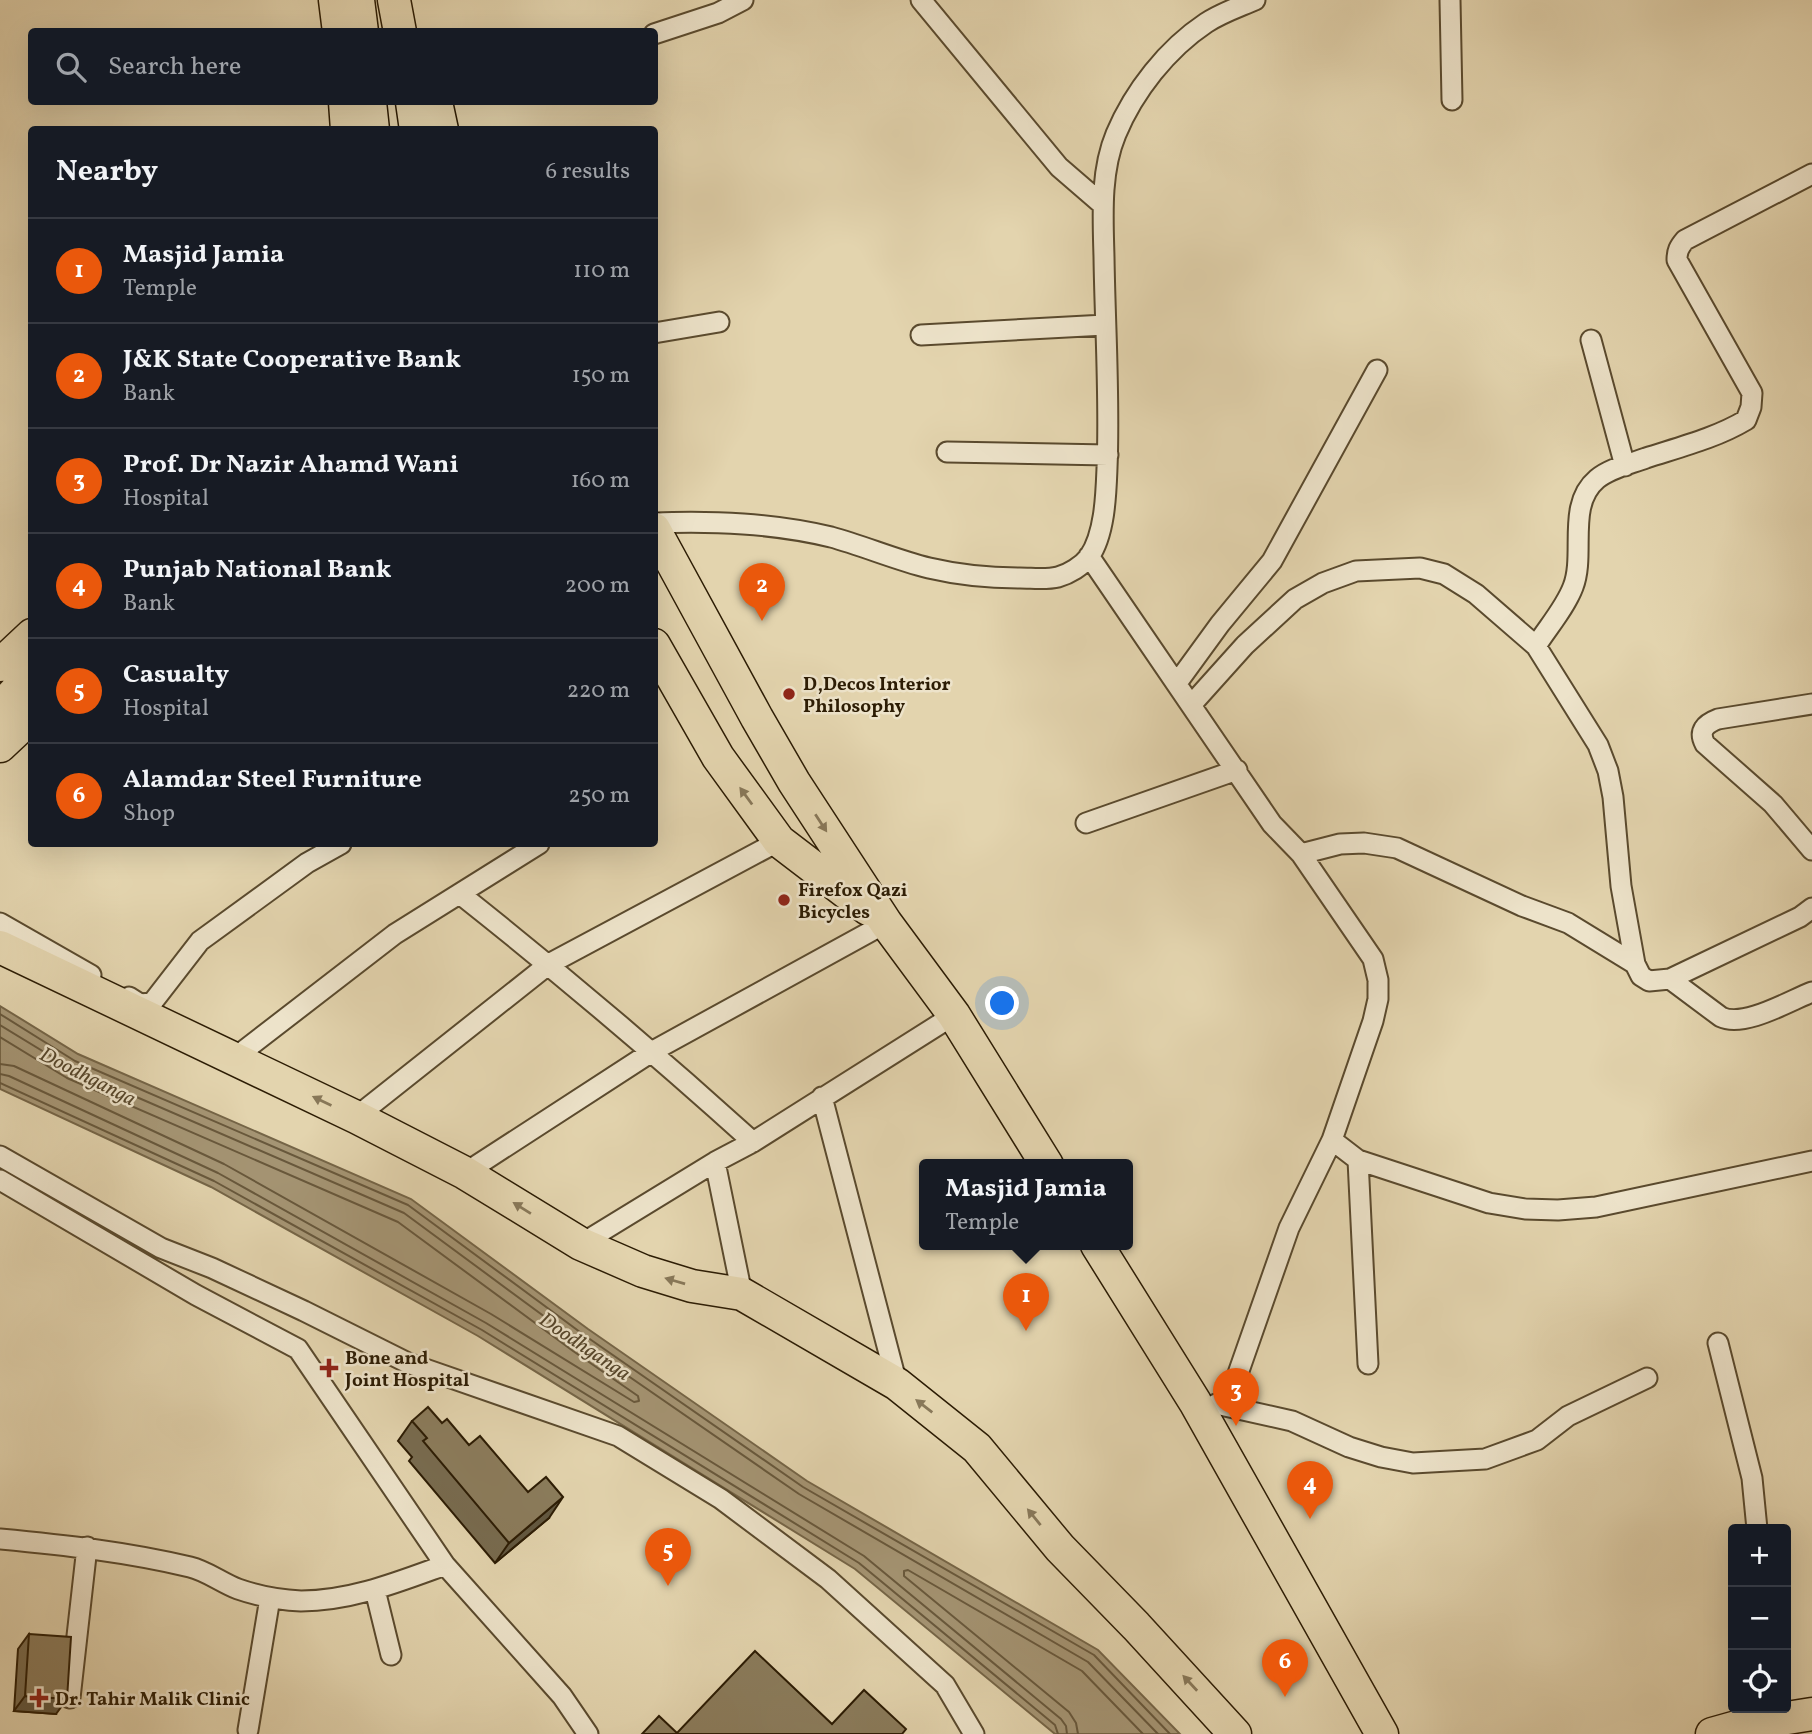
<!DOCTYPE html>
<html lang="en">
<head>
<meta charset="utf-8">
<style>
  :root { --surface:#171b24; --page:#242831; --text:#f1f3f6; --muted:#9ea1a6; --line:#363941; --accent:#ea580c }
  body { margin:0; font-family:Vollkorn,serif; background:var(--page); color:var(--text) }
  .controls { position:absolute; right:21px; bottom:21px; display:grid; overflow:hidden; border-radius:7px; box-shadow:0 7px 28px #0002 }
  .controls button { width:63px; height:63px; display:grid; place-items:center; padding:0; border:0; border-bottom:2px solid var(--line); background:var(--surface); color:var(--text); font:35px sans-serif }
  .you { position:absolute; left:1003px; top:1004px; width:24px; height:24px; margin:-18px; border:5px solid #fff; border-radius:50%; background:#1a73e8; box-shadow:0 0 0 10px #1a73e833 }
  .badge { display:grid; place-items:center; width:46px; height:46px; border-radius:50%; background:var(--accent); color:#fff; font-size:23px; font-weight:700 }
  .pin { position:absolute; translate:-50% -58px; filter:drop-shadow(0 2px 4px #0008) }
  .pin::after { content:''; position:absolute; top:37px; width:24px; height:21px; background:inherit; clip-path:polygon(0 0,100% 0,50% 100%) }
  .popup { position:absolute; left:919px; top:1159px; width:214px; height:91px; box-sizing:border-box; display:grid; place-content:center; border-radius:7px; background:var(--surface); filter:drop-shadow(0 2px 5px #0005); font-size:23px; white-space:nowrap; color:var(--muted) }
  .popup b { font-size:26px; color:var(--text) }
  .popup::after { content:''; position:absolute; left:50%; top:100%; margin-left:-14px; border:14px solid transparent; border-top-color:var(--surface) }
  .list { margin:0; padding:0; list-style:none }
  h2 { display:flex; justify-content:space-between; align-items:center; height:91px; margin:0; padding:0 28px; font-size:30px }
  h2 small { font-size:23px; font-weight:400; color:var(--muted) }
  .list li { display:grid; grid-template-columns:46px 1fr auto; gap:21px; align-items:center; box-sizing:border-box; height:105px; padding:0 28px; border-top:2px solid var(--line) }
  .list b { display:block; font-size:26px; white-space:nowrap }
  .list p { margin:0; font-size:23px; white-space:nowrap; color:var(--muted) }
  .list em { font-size:23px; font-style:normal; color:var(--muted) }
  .icon { flex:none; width:38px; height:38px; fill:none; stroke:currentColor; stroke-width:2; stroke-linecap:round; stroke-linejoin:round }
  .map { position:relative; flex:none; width:1812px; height:1734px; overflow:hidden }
  .search { position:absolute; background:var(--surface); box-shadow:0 7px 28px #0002; left:28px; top:28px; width:630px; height:77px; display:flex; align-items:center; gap:18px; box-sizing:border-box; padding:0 24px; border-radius:7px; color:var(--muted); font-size:26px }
  .panel { position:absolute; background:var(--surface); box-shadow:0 7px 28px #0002; left:28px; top:126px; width:630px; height:721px; border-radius:7px }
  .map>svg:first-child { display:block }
  .water { fill:#a59574; stroke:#756547; stroke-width:2 }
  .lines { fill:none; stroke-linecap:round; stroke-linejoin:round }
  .shore { stroke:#68583c; stroke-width:2 }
  .minor-casing { stroke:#5a4a2e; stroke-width:23 }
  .primary-casing { stroke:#2c1c04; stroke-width:35 }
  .minor { stroke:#ede3ca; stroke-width:19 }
  .primary { stroke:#e3d4ae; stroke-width:32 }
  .wall { fill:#786b4f; stroke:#2c1c04; stroke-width:2 }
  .shaded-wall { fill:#615740; stroke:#2c1c04; stroke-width:2 }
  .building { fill:#8b7c5c; stroke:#2c1c04; stroke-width:2 }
  .oneway { fill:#887859 }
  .poi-dot { fill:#8f2418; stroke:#ede3ca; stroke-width:2.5 }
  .labels { text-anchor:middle; stroke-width:5; stroke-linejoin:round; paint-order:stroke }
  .poi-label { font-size:19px; font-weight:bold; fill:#2c1c04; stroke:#ede3ca; text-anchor:start }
  .water-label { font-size:21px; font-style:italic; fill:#56462b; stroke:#ede3ca }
</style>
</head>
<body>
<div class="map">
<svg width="1812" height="1734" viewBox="0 0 1812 1734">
  <rect width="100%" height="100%" fill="#e3d4ae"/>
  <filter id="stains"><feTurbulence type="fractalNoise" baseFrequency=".00286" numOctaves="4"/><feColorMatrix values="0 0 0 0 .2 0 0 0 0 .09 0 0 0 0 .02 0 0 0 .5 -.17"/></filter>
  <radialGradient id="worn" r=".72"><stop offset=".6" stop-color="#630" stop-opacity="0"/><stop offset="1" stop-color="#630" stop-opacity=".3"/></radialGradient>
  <path class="water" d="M0,1006L78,1054L411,1199L588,1329L807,1481L1098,1650L1180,1734H1055L855,1569L478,1336L211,1187L0,1089Z"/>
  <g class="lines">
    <path class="shore" d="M0,1014L75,1061L408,1205L584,1335L803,1487L1094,1655L1170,1734
      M0,1025L72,1069L404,1213L579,1342L799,1494L1088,1662L1158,1734
      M0,1037L67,1078L398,1222L573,1351L638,1396L639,1401L634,1402L491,1314L224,1164L14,1066L0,1064
      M0,1074L9,1076L218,1173L486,1323L864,1556L1061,1719L1066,1726L1067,1734
      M0,1083L214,1181L482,1330L859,1563L1055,1725L1058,1734
      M1078,1734L1076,1723L1069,1712L904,1576V1571L908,1570L1082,1671L1143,1734"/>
    <defs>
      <path id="minor" d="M921,0L1059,167L1103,205
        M1450,0L1452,100
        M654,34L718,13L743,0
        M654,333L719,322
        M921,335L1105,325
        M1591,340L1625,466
        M947,452L1108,455
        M654,523C715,521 772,523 831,537C864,546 896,560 929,568C959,575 989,578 1020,578C1032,578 1046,580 1058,577C1069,574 1082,566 1089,557C1105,534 1106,494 1107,468C1110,398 1105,327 1104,257C1103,218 1100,172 1116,134C1134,91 1167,49 1206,23C1221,13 1239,7 1255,0
        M1089,556L1272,824L1301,854L1373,959L1378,980V999L1373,1021L1332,1140L1289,1228L1227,1405
        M1536,646C1548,627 1565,608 1573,587C1586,554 1566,505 1597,479C1610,468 1630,464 1646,458C1680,447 1716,438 1746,420L1751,407L1752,393L1677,260C1677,251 1679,247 1685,240L1812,174
        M1177,683L1220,624L1272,561L1377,370
        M1192,704L1245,645L1295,599L1323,583L1356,571L1420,568L1444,574L1476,594L1536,646L1598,745L1608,771L1613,797L1621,886L1635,964L1641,976L1649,981L1670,979L1800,917L1812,908
        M1812,704L1718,719C1705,724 1698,731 1705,744L1773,804L1812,850
        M1086,823L1237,770
        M1301,854L1340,844L1364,843L1397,848L1522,906L1568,923L1635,964
        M460,894C561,974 658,1056 753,1142
        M0,923L91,975
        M1670,979L1721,1017C1744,1028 1789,1001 1812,992
        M129,997L140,1004L152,1003L200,941L307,863L341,844
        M233,1059L395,934L539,844
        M822,1097L897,1384
        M356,1117L549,964L779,841
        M1332,1140L1358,1160L1489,1203L1525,1209L1558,1210L1596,1207L1812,1161
        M0,1156L161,1248L212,1268L304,1311L408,1363L618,1436L721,1499L828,1579L945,1685L974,1734
        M1358,1160L1368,1364
        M715,1162L742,1294
        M465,1173L653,1051L886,923
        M0,1180L196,1295L298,1349L445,1565L562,1696L588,1734
        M581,1244L715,1162L753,1142L954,1015
        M1718,1343L1752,1478L1757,1529
        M1216,1404L1292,1421L1349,1447L1381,1457L1413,1463L1485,1459L1537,1440L1568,1416L1647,1378
        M0,1539C64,1545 127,1552 190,1567C207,1571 222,1583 238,1589C258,1596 280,1600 301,1601C351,1601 398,1582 445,1565
        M375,1590L391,1655
        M70,1698L87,1547
        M248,1730L270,1598"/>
      <path id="primary" d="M335,0L339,32
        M358,0L362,32
        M394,0L400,32
        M345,102L347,130
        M370,102L373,130
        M412,102L416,130
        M436,102L442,130
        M654,529L757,718L794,782L886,923L954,1015L1047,1165
        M654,645L718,757L779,841L868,909
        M0,665L32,635
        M0,708L32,674
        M0,746L32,716
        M0,947L356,1117L465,1173L581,1244L643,1271L692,1286L742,1294L897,1384L977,1448L1060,1548L1136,1626L1235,1734
        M1097,1245L1195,1402L1382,1734
        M1712,1734L1744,1725L1812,1714"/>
    </defs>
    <use href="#minor" class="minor-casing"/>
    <use href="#primary" class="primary-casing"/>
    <use href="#minor" class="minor"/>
    <use href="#primary" class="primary"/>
  </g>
  <path class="wall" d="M412,1421L442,1423L469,1445L549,1518L495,1563L409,1461L412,1457L398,1441Z
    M29,1634L56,1714L14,1711L18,1649Z"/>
  <path class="shaded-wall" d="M563,1497L549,1518L495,1563L509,1543Z
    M25,1696L67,1699L56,1714L14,1711Z"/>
  <path class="building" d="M428,1407L442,1423L447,1419L469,1445L480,1436L528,1492L546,1477L563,1497L509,1543L423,1441L427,1438L412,1421Z
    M29,1634L71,1637L67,1699L25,1696Z
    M755,1651L832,1724L864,1690L906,1729L902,1734H642L659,1716L677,1733Z"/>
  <defs><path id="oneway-solid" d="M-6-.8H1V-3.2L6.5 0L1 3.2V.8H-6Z" transform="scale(1.75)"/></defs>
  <g class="oneway">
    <use href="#oneway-solid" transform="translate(746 796) rotate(-126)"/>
    <use href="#oneway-solid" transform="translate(821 823) rotate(57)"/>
    <use href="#oneway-solid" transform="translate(322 1101) rotate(-154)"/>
    <use href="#oneway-solid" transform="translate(522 1208) rotate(-148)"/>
    <use href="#oneway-solid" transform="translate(675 1281) rotate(-164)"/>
    <use href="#oneway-solid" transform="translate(924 1406) rotate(-142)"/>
    <use href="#oneway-solid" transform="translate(1034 1517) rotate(-129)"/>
    <use href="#oneway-solid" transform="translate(1190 1683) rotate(-133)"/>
  </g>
  <g class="poi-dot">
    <circle cx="789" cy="694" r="7"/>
    <circle cx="784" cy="900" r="7"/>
    <path d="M325.5 1357.5h7v7h7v7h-7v7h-7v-7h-7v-7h7z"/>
    <path d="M35.5 1687.5h7v7h7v7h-7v7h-7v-7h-7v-7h7z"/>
  </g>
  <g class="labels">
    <g class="poi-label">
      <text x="803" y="690">D,Decos Interior<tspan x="803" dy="22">Philosophy</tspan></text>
      <text x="798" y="896">Firefox Qazi<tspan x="798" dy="22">Bicycles</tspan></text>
      <text x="345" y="1364">Bone and<tspan x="345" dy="22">Joint Hospital</tspan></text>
      <text x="55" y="1705">Dr. Tahir Malik Clinic</text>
    </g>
    <g class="water-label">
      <text transform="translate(88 1076) rotate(27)" y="7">Doodhganga</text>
      <text transform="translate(585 1346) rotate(34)" y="7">Doodhganga</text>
    </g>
  </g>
  <rect width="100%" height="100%" filter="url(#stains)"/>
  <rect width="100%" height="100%" fill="url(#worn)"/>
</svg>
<div class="controls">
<button>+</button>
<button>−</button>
<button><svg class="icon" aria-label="locate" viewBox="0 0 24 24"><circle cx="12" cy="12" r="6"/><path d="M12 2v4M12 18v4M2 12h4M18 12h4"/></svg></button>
</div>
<div class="you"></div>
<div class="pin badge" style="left:1026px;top:1331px">1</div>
<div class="popup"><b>Masjid Jamia</b>Temple</div>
<div class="pin badge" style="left:762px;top:621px">2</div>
<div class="pin badge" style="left:1236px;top:1426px">3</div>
<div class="pin badge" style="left:1310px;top:1519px">4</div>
<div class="pin badge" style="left:668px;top:1586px">5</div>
<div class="pin badge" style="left:1285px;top:1697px">6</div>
<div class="search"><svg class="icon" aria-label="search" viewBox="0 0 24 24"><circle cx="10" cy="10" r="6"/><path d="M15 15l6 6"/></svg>Search here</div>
<section class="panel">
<h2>Nearby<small>6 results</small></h2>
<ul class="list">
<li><span class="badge">1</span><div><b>Masjid Jamia</b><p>Temple</p></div><em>110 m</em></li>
<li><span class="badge">2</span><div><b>J&amp;K State Cooperative Bank</b><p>Bank</p></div><em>150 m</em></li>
<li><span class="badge">3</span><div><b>Prof. Dr Nazir Ahamd Wani</b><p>Hospital</p></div><em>160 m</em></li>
<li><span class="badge">4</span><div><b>Punjab National Bank</b><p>Bank</p></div><em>200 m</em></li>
<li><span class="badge">5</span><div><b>Casualty</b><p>Hospital</p></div><em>220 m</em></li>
<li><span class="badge">6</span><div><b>Alamdar Steel Furniture</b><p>Shop</p></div><em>250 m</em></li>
</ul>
</section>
</div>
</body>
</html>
